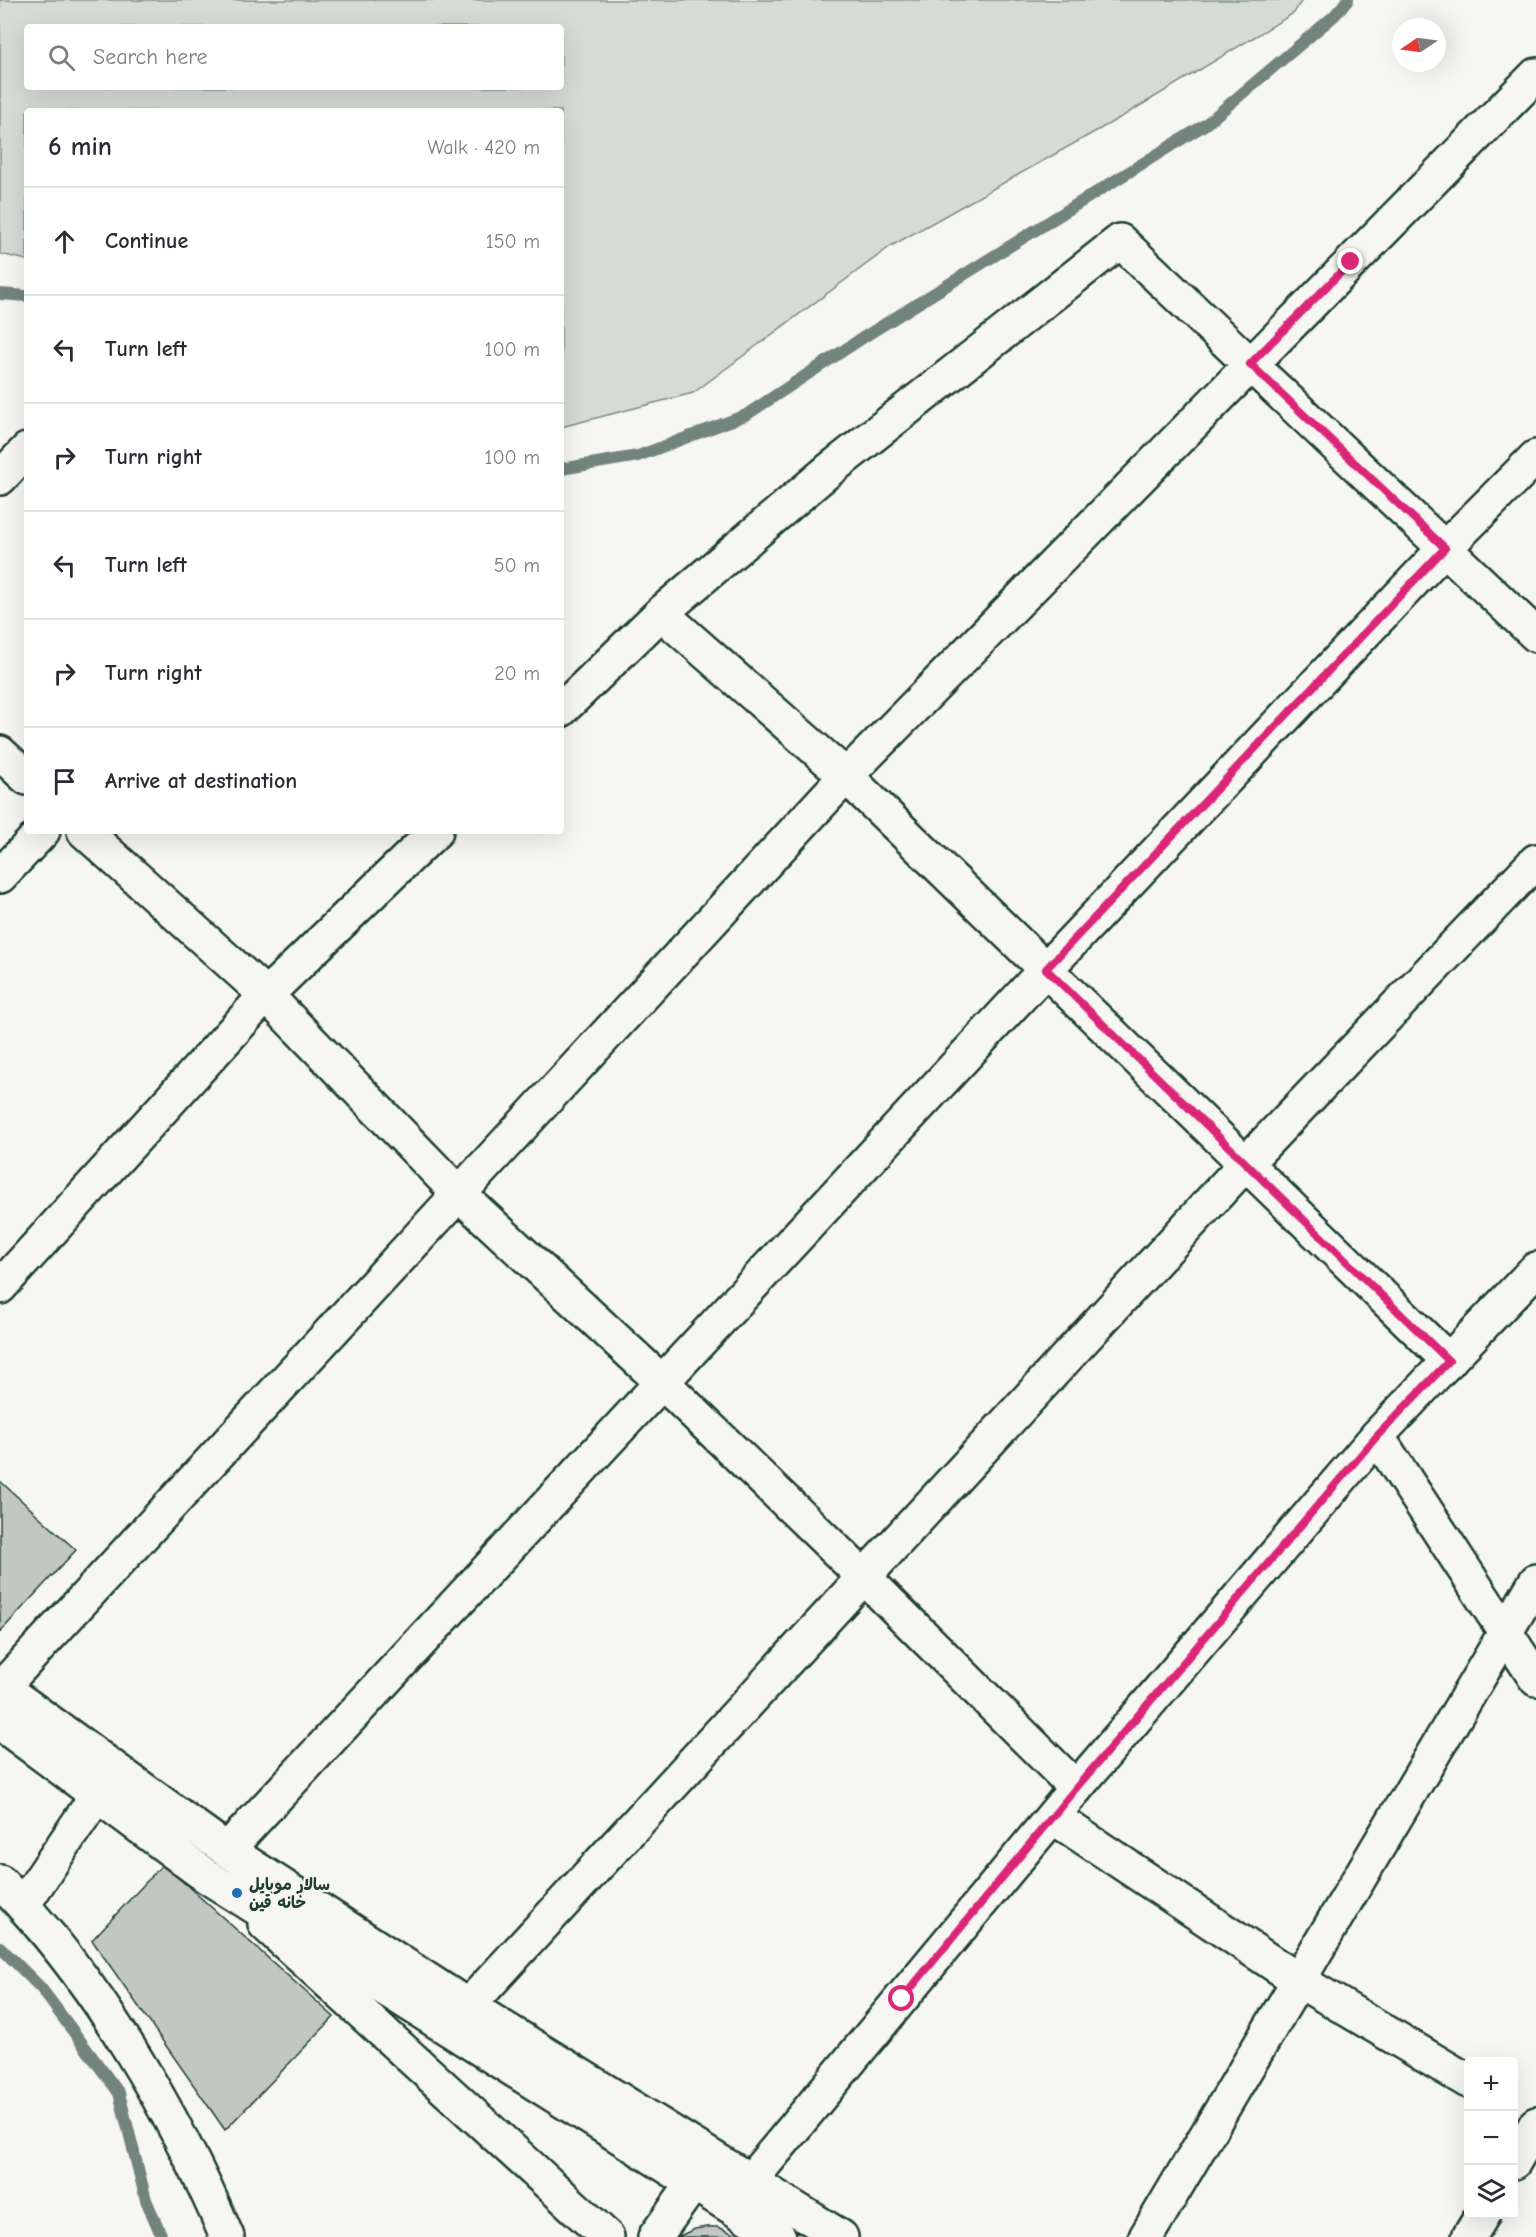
<!DOCTYPE html>
<html lang="en">
<head>
<meta charset="utf-8">
<style>
  :root { --surface:#fff; --page:#f7f7f7; --text:#2b2b33; --muted:#7c7c81; --line:#e1e1e2 }
  body { margin:0; font-family:"Comic Neue","Playpen Sans Arabic",sans-serif; background:var(--page); color:var(--text) }
  .controls { position:absolute; right:18px; bottom:18px; display:grid; overflow:hidden; border-radius:6px; box-shadow:0 6px 24px #0002 }
  .controls button { width:54px; height:54px; display:grid; place-items:center; padding:0; border:0; border-bottom:2px solid var(--line); background:var(--surface); color:var(--text); font:30px sans-serif }
  .compass { position:absolute; left:1392px; top:18px; width:54px; height:54px; border-radius:50%; background:var(--surface); box-shadow:0 6px 24px #0002; rotate:257deg }
  .stop { position:absolute; width:18px; height:18px; margin:-14px; border:4px solid #db2777; border-radius:50%; background:#fff }
  .stop.end { background:#db2777; border-color:#fff; box-shadow:0 2px 6px #0008 }
  .list { margin:0; padding:0; list-style:none }
  h2 { display:flex; justify-content:space-between; align-items:center; height:78px; margin:0; padding:0 24px; font-size:26px }
  h2 small { font-size:20px; font-weight:400; color:var(--muted) }
  .list li { display:grid; grid-template-columns:39px 1fr auto; gap:18px; align-items:center; box-sizing:border-box; height:108px; padding:0 24px; border-top:2px solid var(--line) }
  .list b { display:block; font-size:22px; white-space:nowrap }
  .list em { font-size:20px; font-style:normal; color:var(--muted) }
  .icon { flex:none; width:33px; height:33px; fill:none; stroke:currentColor; stroke-width:2; stroke-linecap:round; stroke-linejoin:round }
  .map { position:relative; flex:none; width:1536px; height:2237px; overflow:hidden }
  .search { position:absolute; background:var(--surface); box-shadow:0 6px 24px #0002; left:24px; top:24px; width:540px; height:66px; display:flex; align-items:center; gap:15px; box-sizing:border-box; padding:0 21px; border-radius:6px; color:var(--muted); font-size:22px }
  .panel { position:absolute; background:var(--surface); box-shadow:0 6px 24px #0002; left:24px; top:108px; width:540px; height:726px; border-radius:6px }
  .map>svg:first-child { display:block }
  .green { fill:#d6dbd6; stroke:#7a8c85; stroke-width:1.5; fill-rule:evenodd }
  .lines { fill:none; stroke-linecap:round; stroke-linejoin:round }
  .stream { stroke:#72847d; stroke-width:12 }
  .building { fill:#c1c8c3; stroke:#1f3d34; stroke-width:1.5 }
  .street-casing { stroke:#1f3d34; stroke-width:38 }
  .secondary-casing { stroke:#1f3d34; stroke-width:38 }
  .street { stroke:#f6f6f2; stroke-width:33 }
  .secondary { stroke:#f6f6f2; stroke-width:33 }
  .route { stroke:#db2777; stroke-width:8 }
  .poi-dot { fill:#1f6fb2; stroke:#f6f6f2; stroke-width:2 }
  .labels { text-anchor:middle; stroke-width:4.5; stroke-linejoin:round; paint-order:stroke }
  .poi-label { font-size:16px; font-weight:bold; fill:#1f3d34; stroke:#f6f6f2; text-anchor:start }
</style>
</head>
<body>
<div class="map">
<svg width="1536" height="2237" viewBox="0 0 1536 2237">
  <rect width="100%" height="100%" fill="#f6f6f2"/>
  <filter id="ink" filterUnits="userSpaceOnUse"><feTurbulence type="fractalNoise" baseFrequency=".0167" numOctaves="2"/><feDisplacementMap in="SourceGraphic" scale="12" xChannelSelector="R" yChannelSelector="G"/><feConvolveMatrix kernelMatrix="1 2 1 2 8 2 1 2 1" color-interpolation-filters="sRGB"/></filter>
  <g filter="url(#ink)">
    <path class="green" d="M0,0H1302L1294,13L1123,116L891,246L693,393L561,427V111H27V260L0,254ZM27,27H561V87H27Z"/>
    <g class="lines">
      <path class="stream" d="M0,294L27,296
        M561,469L638,456L746,415L864,337L1206,124L1334,16L1348,0
        M0,1947L41,1988L119,2093L146,2200L162,2237"/>
    </g>
    <path class="building" d="M0,1481L76,1550L0,1632Z
      M163,1864L334,2017L225,2130L92,1940Z
      M707,2227H718L741,2237H677L695,2229Z"/>
    <g class="lines">
      <defs>
        <path id="street" d="M0,478L27,450
          M661,613L846,776L1449,1361
          M561,710L661,613L828,471L1120,241L1536,635
          M0,753L27,778
          M84,831L266,995L459,1194L662,1382L865,1578L1076,1788
          M0,876L43,831
          M0,1287L266,995L436,831
          M1377,1436L1536,1679
          M2,1687L846,776L1536,75
          M1053,1817L1298,1980L1468,2081
          M227,1850L1046,969L1445,548L1536,457
          M0,1882C94,1975 176,2116 227,2237
          M23,1905L97,1795
          M265,1924L607,2237
          M468,2006L1246,1163L1536,861
          M1514,2162L1536,2124
          M655,2237L693,2184
          M1146,2237L1536,1581
          M1469,2237L1483,2214"/>
        <path id="secondary" d="M0,1686L227,1850L468,2006L841,2237
          M0,1723L206,1876L779,2237
          M750,2181L1076,1788L1377,1436L1536,1269"/>
      </defs>
      <use href="#street" class="street-casing"/>
      <use href="#secondary" class="secondary-casing"/>
      <use href="#street" class="street"/>
      <use href="#secondary" class="secondary"/>
    </g>
  </g>
  <g class="lines" filter="url(#ink)">
    <path class="route" d="M902,1999L1076,1788L1377,1436L1449,1361L1046,969L1445,548L1250,364L1351,262"/>
  </g>
  <circle class="poi-dot" cx="237" cy="1893" r="6"/>
  <g class="labels">
    <g class="poi-label">
      <text x="249" y="1890">سالار موبايل<tspan x="249" dy="18">خانه قين</tspan></text>
    </g>
  </g>
</svg>
<div class="controls">
<button>+</button>
<button>−</button>
<button><svg class="icon" aria-label="layers" viewBox="0 0 24 24"><path d="M12 4l9 5-9 5-9-5zM3 14l9 5 9-5"/></svg></button>
</div>
<svg class="compass" viewBox="-18 -18 36 36"><path d="M0-13l5 13h-10z" fill="#e53935"/><path d="M0 13l5-13h-10z" fill="#7c7c81"/></svg>
<div class="stop" style="left:902px;top:1999px"></div>
<div class="stop end" style="left:1351px;top:262px"></div>
<div class="search"><svg class="icon" aria-label="search" viewBox="0 0 24 24"><circle cx="10" cy="10" r="6"/><path d="M15 15l6 6"/></svg>Search here</div>
<section class="panel">
<h2>6 min<small>Walk · 420 m</small></h2>
<ul class="list">
<li><svg class="icon" aria-label="ahead" viewBox="0 0 24 24"><path d="M12 20V5M6 11l6-6 6 6"/></svg><div><b>Continue</b></div><em>150 m</em></li>
<li><svg class="icon" aria-label="left" viewBox="0 0 24 24"><path d="M17 20v-9H6M10 6l-5 5 5 5"/></svg><div><b>Turn left</b></div><em>100 m</em></li>
<li><svg class="icon" aria-label="right" viewBox="0 0 24 24"><path d="M7 20v-9h11M14 6l5 5-5 5"/></svg><div><b>Turn right</b></div><em>100 m</em></li>
<li><svg class="icon" aria-label="left" viewBox="0 0 24 24"><path d="M17 20v-9H6M10 6l-5 5 5 5"/></svg><div><b>Turn left</b></div><em>50 m</em></li>
<li><svg class="icon" aria-label="right" viewBox="0 0 24 24"><path d="M7 20v-9h11M14 6l5 5-5 5"/></svg><div><b>Turn right</b></div><em>20 m</em></li>
<li><svg class="icon" aria-label="arrive" viewBox="0 0 24 24"><path d="M6 21V4h12l-3 4 3 4H6"/></svg><div><b>Arrive at destination</b></div></li>
</ul>
</section>
</div>
</body>
</html>
